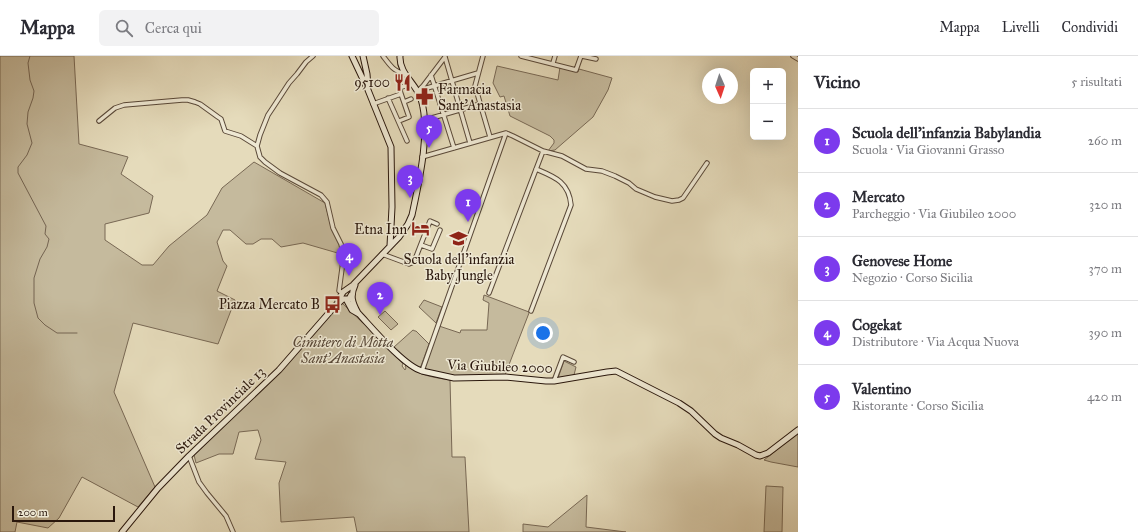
<!DOCTYPE html>
<html lang="it">
<head>
<meta charset="utf-8">
<style>
  :root { --surface:#fff; --page:#f2f2f3; --text:#2b2b33; --muted:#7c7c81; --line:#e1e1e2; --accent:#7c3aed }
  body { margin:0; font-family:"IM FELL Great Primer",serif; background:var(--page); color:var(--text) }
  .controls { position:absolute; right:12px; top:12px; display:grid; overflow:hidden; border-radius:6px; box-shadow:0 4px 16px #0002 }
  .controls button { width:36px; height:36px; display:grid; place-items:center; padding:0; border:0; border-bottom:1px solid var(--line); background:var(--surface); color:var(--text); font:20px sans-serif }
  .compass { position:absolute; left:702px; top:12px; width:36px; height:36px; border-radius:50%; background:var(--surface); box-shadow:0 4px 16px #0002; rotate:177deg }
  .scale { position:absolute; left:12px; bottom:10px; width:103px; box-sizing:border-box; padding-left:4px; border:2px solid #2a170c; border-top:0; font-size:11px; line-height:14px; white-space:nowrap; color:#2a170c; -webkit-text-stroke:3px #eee8d3; paint-order:stroke }
  .you { position:absolute; left:543px; top:277px; width:14px; height:14px; margin:-10px; border:3px solid #fff; border-radius:50%; background:#1a73e8; box-shadow:0 0 0 6px #1a73e833 }
  .badge { display:grid; place-items:center; width:26px; height:26px; border-radius:50%; background:var(--accent); color:#fff; font-size:13px; font-weight:700 }
  .pin { position:absolute; translate:-50% -33px; filter:drop-shadow(0 1px 2px #0008) }
  .pin::after { content:''; position:absolute; top:21px; width:14px; height:12px; background:inherit; clip-path:polygon(0 0,100% 0,50% 100%) }
  .list { margin:0; padding:0; list-style:none }
  h2 { display:flex; justify-content:space-between; align-items:center; height:52px; margin:0; padding:0 16px; font-size:17px }
  h2 small { font-size:13px; font-weight:400; color:var(--muted) }
  .list li { display:grid; grid-template-columns:26px 1fr auto; gap:12px; align-items:center; box-sizing:border-box; height:64px; padding:0 16px; border-top:1px solid var(--line) }
  .list b { display:block; font-size:15px; white-space:nowrap }
  .list p { margin:0; font-size:13px; white-space:nowrap; color:var(--muted) }
  .list em { font-size:13px; font-style:normal; color:var(--muted) }
  .icon { flex:none; width:22px; height:22px; fill:none; stroke:currentColor; stroke-width:2; stroke-linecap:round; stroke-linejoin:round }
  .map { position:relative; flex:none; width:798px; height:476px; overflow:hidden }
  header { display:flex; align-items:center; gap:24px; box-sizing:border-box; height:56px; padding:0 20px; background:var(--surface); border-bottom:1px solid var(--line) }
  header strong { font-size:19px }
  nav { display:flex; gap:22px; margin-inline-start:auto; font-size:14px }
  .search { width:280px; height:36px; background:var(--page); display:flex; align-items:center; gap:10px; box-sizing:border-box; padding:0 14px; border-radius:6px; color:var(--muted); font-size:15px }
  main { display:flex }
  aside { flex:1; background:var(--surface) }
  .map>svg:first-child { display:block }
  .green { fill:#c5ba9d; stroke:#786854 }
  .lines { fill:none; stroke-linecap:round; stroke-linejoin:round }
  .stream { stroke:#746452; stroke-width:1 }
  .street-casing { stroke:#594838; stroke-width:5.5 }
  .secondary-casing { stroke:#2a170c; stroke-width:7 }
  .street { stroke:#eee8d3; stroke-width:3.5 }
  .secondary { stroke:#eee8d3; stroke-width:5 }
  .labels { text-anchor:middle; stroke-width:3; stroke-linejoin:round; paint-order:stroke }
  .poi-label { font-size:14px; fill:#2a170c; stroke:#eee8d3; text-anchor:end }
  .park-label { font-size:14px; font-style:italic; fill:#584838; stroke:#eee8d3 }
  .street-label { font-size:14px; fill:#2a170c; stroke:#eee8d3 }
</style>
</head>
<body>
<header>
<strong>Mappa</strong>
<div class="search"><svg class="icon" aria-label="search" viewBox="0 0 24 24"><circle cx="10" cy="10" r="6"/><path d="M15 15l6 6"/></svg>Cerca qui</div>
<nav><a>Mappa</a><a>Livelli</a><a>Condividi</a></nav>
</header>
<main>
<div class="map">
<svg width="798" height="476" viewBox="0 0 798 476">
  <rect width="100%" height="100%" fill="#e5dbbb"/>
  <filter id="stains"><feTurbulence type="fractalNoise" baseFrequency=".005" numOctaves="4"/><feColorMatrix values="0 0 0 0 .2 0 0 0 0 .09 0 0 0 0 .02 0 0 0 .5 -.17"/></filter>
  <radialGradient id="worn" r=".72"><stop offset=".6" stop-color="#630" stop-opacity="0"/><stop offset="1" stop-color="#630" stop-opacity=".3"/></radialGradient>
  <path class="green" d="M0,0H74L79,88L128,101L121,118L153,140L149,157L105,168V184L142,209H153L169,190L207,159L222,132L254,106L325,147L332,174L340,189L341,198L303,187L281,191L272,183H261L253,188H246L230,174H223L217,186L223,205L227,210L217,235L235,244L218,288L133,267L114,336L155,431L138,451L82,421L59,462L48,472L17,466L15,476H0Z
    M497,10L558,24L560,11L578,16L579,13L612,22L608,34L593,61L563,87L555,94L548,95L554,87V84L550,80L510,60L504,40L500,41L493,27Z
    M484,239L529,256V257L505,319L458,321L425,314L424,311L439,270L460,277L461,274H487L489,247L483,244Z
    M424,244L442,251L436,267L419,251Z
    M341,246L387,290L403,308L402,310L405,314L406,312L405,310L406,309C421,320 432,321 450,324L452,401H465L469,476H357L354,461L281,466L279,427L286,406L255,403L261,384L258,374L239,376L233,398H219L196,407L194,399L279,316Z
    M385,255L398,268L391,274L378,261Z
    M413,274L415,275H416L429,288L421,310L419,312L409,306L394,291Z
    M564,305L576,311L574,319L558,322Z
    M798,377V411L771,406L764,404Z
    M766,430L783,431L782,476H764Z
    M587,439L586,471L626,476H523V468L548,471Z"/>
  <g class="lines">
    <path class="stream" d="M30,0L28,7L30,24L34,35L33,42L28,56L27,68L32,87L27,99L18,111V117L46,170L45,178L49,183L47,191L40,203L34,222V247L38,262L45,269L57,277H77"/>
    <defs>
      <path id="street" d="M313,0L306,6L297,18L289,27L274,50L268,59L260,79L257,90L260,101L265,106L280,117L321,139L327,146L333,172L341,188L343,196V205L339,235L343,237
        M383,0C389,8 394,16 404,17
        M483,0L475,30L490,81
        M521,0L576,14L581,0
        M582,0L596,3
        M793,0L798,3
        M445,1L470,87
        M553,7L555,0
        M431,19L454,92
        M417,35L478,17
        M418,35L423,30L445,1
        M388,42L407,85
        M404,46L411,43
        M373,48L401,38
        M425,64L480,48
        M99,65L115,52L124,49L182,44H188L195,46L200,48L218,61L221,63L225,75L241,80L257,90
        M399,65L409,61L399,32L405,30
        M422,101L506,77L513,80L543,95L562,100L586,113L602,115L615,120L629,127L636,133L655,141L672,145L679,144L683,142L707,107
        M421,189L432,193L440,174
        M382,198L409,208L414,206L430,165L437,168
        M489,237L543,95
        M531,255L571,149C569,126 555,121 536,113
        M422,315L506,77
        M554,325L563,301L574,306
        M189,400L199,426L207,437L226,460L233,476"/>
      <path id="secondary" d="M352,0L368,34L391,91L392,151L390,190
        M363,0L367,18L368,31
        M355,229C350,240 352,246 358,257
        M346,243L352,254L359,258C373,273 404,310 422,315L454,322L506,321L546,325H554L607,316L616,315L679,347L691,355L715,378L721,382L738,389L756,399L760,400L768,397L798,374
        M338,245L343,236L353,229L399,181L408,168L412,159C419,126 431,75 421,43C416,27 399,18 400,0
        M122,476L158,432L189,400L279,314L335,250L343,243H349L351,239"/>
    </defs>
    <use href="#street" class="street-casing"/>
    <use href="#secondary" class="secondary-casing"/>
    <use href="#street" class="street"/>
    <use href="#secondary" class="secondary"/>
  </g>
  <defs>
    <symbol id="restaurant-bare" viewBox="-9 -9 18 18"><path d="M-5-6h1v4h1v-4h1v4h1v-4h1v5L-1.5 .5V6h-2V.5L-5-1ZM5-6V6H3V1.5H1.5Q1.5-4 5-6Z" fill="#8f2418" stroke="#eee8d3" stroke-width="2.5" paint-order="stroke"/></symbol>
    <symbol id="pharmacy-bare" viewBox="-9 -9 18 18"><path d="M-2-6h4v4h4v4h-4v4h-4v-4h-4v-4h4Z" fill="#8f2418" stroke="#eee8d3" stroke-width="2.5" paint-order="stroke"/></symbol>
    <symbol id="hotel-bare" viewBox="-9 -9 18 18"><path d="M-6-4.5h1.5V1H6V5H4.5V3h-9V5H-6ZM-4 0a1.8 1.8 0 1 1 3.6 0ZM.5 0V-2.5h3Q6-2.5 6 0Z" fill="#8f2418" stroke="#eee8d3" stroke-width="2.5" paint-order="stroke"/></symbol>
    <symbol id="school-bare" viewBox="-9 -9 18 18"><path d="M0-5L7-2L0 1L-7-2ZM-4 1L0 2.5L4 1V4Q0 6-4 4Z" fill="#8f2418" stroke="#eee8d3" stroke-width="2.5" paint-order="stroke"/></symbol>
    <symbol id="bus-bare" viewBox="-9 -9 18 18"><path d="M-5-6H5V4H4V6H2V4H-2V6H-4V4H-5ZM-3.5-4V0h7V-4ZM-3.5 1.2v1.5H-2V1.2ZM2 1.2v1.5H3.5V1.2Z" fill="#8f2418" stroke="#eee8d3" stroke-width="2.5" paint-order="stroke"/></symbol>
  </defs>
  <g fill-rule="evenodd">
    <use href="#restaurant-bare" x="390" y="14" width="25" height="25"/>
    <use href="#pharmacy-bare" x="412" y="28" width="25" height="25"/>
    <use href="#hotel-bare" x="408" y="160" width="25" height="25"/>
    <use href="#school-bare" x="446" y="170" width="25" height="25"/>
    <use href="#bus-bare" x="320" y="236" width="25" height="25"/>
  </g>
  <g class="labels">
    <g class="poi-label">
      <text x="390" y="31">95100</text>
      <text x="438" y="38" text-anchor="start">Farmacia<tspan x="438" dy="16">Sant'Anastasia</tspan></text>
      <text x="407" y="178">Etna Inn</text>
      <text x="459" y="208" text-anchor="middle">Scuola dell'infanzia<tspan x="459" dy="16">Baby Jungle</tspan></text>
      <text x="320" y="253">Piazza Mercato B</text>
    </g>
    <g class="park-label">
      <text x="343" y="291">Cimitero di Motta<tspan x="343" dy="16">Sant'Anastasia</tspan></text>
    </g>
    <g class="street-label">
      <text transform="translate(500 310) rotate(2)" y="5">Via Giubileo 2000</text>
      <text transform="translate(220 354) rotate(-44)" y="5">Strada Provinciale 13</text>
    </g>
  </g>
  <rect width="100%" height="100%" filter="url(#stains)"/>
  <rect width="100%" height="100%" fill="url(#worn)"/>
</svg>
<div class="controls">
<button>+</button>
<button>−</button>
</div>
<svg class="compass" viewBox="-18 -18 36 36"><path d="M0-13l5 13h-10z" fill="#e53935"/><path d="M0 13l5-13h-10z" fill="#7c7c81"/></svg>
<div class="scale">200 m</div>
<div class="you"></div>
<div class="pin badge" style="left:468px;top:166px">1</div>
<div class="pin badge" style="left:380px;top:259px">2</div>
<div class="pin badge" style="left:410px;top:142px">3</div>
<div class="pin badge" style="left:349px;top:220px">4</div>
<div class="pin badge" style="left:429px;top:92px">5</div>
</div>
<aside>
<h2>Vicino<small>5 risultati</small></h2>
<ul class="list">
<li><span class="badge">1</span><div><b>Scuola dell'infanzia Babylandia</b><p>Scuola · Via Giovanni Grasso</p></div><em>260 m</em></li>
<li><span class="badge">2</span><div><b>Mercato</b><p>Parcheggio · Via Giubileo 2000</p></div><em>320 m</em></li>
<li><span class="badge">3</span><div><b>Genovese Home</b><p>Negozio · Corso Sicilia</p></div><em>370 m</em></li>
<li><span class="badge">4</span><div><b>Cogekat</b><p>Distributore · Via Acqua Nuova</p></div><em>390 m</em></li>
<li><span class="badge">5</span><div><b>Valentino</b><p>Ristorante · Corso Sicilia</p></div><em>420 m</em></li>
</ul>
</aside>
</main>
</body>
</html>
